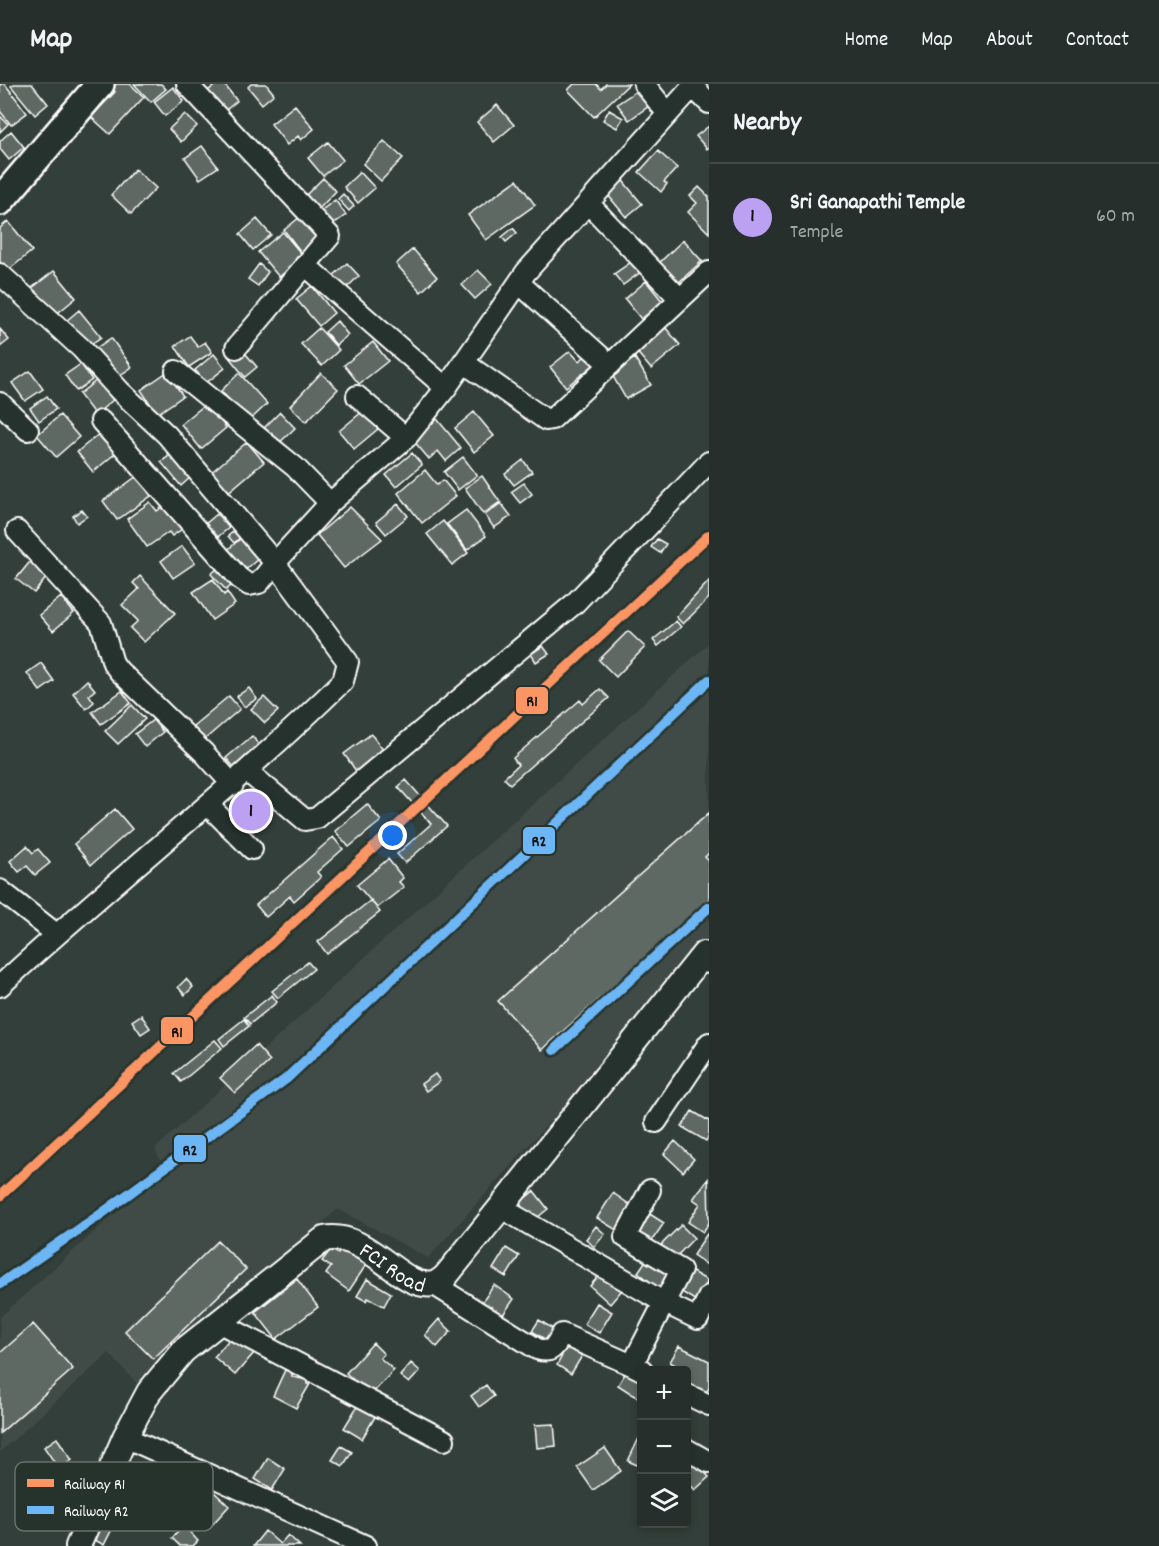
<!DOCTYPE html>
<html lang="en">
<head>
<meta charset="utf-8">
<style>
  :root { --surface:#262f2c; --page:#2e3734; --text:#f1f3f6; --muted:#a4a9a9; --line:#424a48; --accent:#bca0f2 }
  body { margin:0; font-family:Dekko,sans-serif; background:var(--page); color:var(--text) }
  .controls { position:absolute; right:18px; bottom:18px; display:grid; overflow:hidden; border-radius:6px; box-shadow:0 3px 9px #0003 }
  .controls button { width:54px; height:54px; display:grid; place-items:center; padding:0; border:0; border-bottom:2px solid var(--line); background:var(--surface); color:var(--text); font:30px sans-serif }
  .you { position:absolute; left:393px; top:752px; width:21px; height:21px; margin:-15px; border:4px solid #fff; border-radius:50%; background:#1a73e8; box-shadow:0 0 0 9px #1a73e833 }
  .badge { display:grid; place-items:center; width:39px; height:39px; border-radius:50%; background:var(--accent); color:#111; font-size:20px; font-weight:700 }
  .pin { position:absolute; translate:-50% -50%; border:3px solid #fff; box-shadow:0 2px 6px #0006 }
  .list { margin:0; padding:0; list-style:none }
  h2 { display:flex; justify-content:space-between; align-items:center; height:78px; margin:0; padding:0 24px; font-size:26px }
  h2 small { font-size:20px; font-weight:400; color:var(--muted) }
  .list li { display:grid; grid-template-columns:39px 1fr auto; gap:18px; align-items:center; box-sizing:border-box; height:108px; padding:0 24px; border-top:2px solid var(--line) }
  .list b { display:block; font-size:22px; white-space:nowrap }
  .list p { margin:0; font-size:20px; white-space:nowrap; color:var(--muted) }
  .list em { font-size:20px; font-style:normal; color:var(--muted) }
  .icon { flex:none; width:33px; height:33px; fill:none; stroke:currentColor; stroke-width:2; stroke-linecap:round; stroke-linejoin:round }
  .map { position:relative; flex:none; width:709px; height:1462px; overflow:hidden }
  header { display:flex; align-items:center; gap:36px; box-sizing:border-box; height:84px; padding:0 30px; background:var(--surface); border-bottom:2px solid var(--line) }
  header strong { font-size:28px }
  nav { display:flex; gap:33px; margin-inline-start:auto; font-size:21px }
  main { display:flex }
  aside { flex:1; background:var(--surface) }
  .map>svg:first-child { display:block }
  .built { fill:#404c47 }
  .building { fill:#5f6964; stroke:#fff; stroke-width:1.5 }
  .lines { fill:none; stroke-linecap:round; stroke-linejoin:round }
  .minor-casing { stroke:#fff; stroke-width:24 }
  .tertiary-casing { stroke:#fff; stroke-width:28 }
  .secondary-casing { stroke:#fff; stroke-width:32 }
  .minor { stroke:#26332d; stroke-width:20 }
  .tertiary { stroke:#26332d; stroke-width:24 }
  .secondary { stroke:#26332d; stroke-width:27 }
  .rail { stroke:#fff; stroke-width:4.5; stroke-dasharray:9 4.5; stroke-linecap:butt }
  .rail-1-casing { stroke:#26332d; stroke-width:15 }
  .rail-2-casing { stroke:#26332d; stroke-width:15 }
  .rail-1 { stroke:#fb9564; stroke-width:10 }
  .rail-2 { stroke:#6db6f5; stroke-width:10 }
  .labels { text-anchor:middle; stroke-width:5; stroke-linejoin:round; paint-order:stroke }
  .street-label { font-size:22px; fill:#fff; stroke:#26332d }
  .key { fill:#26332d; stroke:#67706c; stroke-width:1.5 }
  .key-label { font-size:16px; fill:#fff }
  .line-badge { stroke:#26332d; stroke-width:2 }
  .pale-badge-label { font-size:16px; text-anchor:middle; font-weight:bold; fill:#111 }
</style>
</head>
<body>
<header>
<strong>Map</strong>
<nav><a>Home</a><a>Map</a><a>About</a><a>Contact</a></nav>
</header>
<main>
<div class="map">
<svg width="709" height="1462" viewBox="0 0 709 1462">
  <rect width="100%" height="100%" fill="#333f3a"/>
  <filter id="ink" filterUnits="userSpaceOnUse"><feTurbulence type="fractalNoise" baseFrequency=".0167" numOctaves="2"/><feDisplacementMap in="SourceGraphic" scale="12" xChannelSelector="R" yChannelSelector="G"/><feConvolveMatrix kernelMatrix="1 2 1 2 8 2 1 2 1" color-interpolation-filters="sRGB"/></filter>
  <g filter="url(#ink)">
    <path class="built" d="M709,559V859L428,1174L338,1125L138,1301L109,1269L0,1368V1233L164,1085L155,1065Z"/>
    <path class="building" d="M0,0H5L27,29L11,41L0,27Z
      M14,0H32L48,20L35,31L11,2Z
      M109,0H130L144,13L110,50L91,33L115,8Z
      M134,0H161L166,5L151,18Z
      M217,0H224L237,17L221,30L205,9Z
      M251,0H266L274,10L262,20L248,3Z
      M574,0H596L601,5L606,0H629L594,33L568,6Z
      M173,3L184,17L165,32L154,18Z
      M641,4L652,20L629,36L617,20Z
      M295,21L314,45L301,56L298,52L287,61L271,40Z
      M497,21L514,41L494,58L477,38Z
      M609,26L623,34L617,44L603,36Z
      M185,30L197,42L181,58L169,45Z
      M0,32L8,40L0,48Z
      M709,42V63L707,65L696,52Z
      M11,47L24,63L9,76L0,65V57Z
      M384,57L403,74L381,97L363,80Z
      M328,58L343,76L323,92L308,74Z
      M202,62L218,83L200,95L185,74Z
      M658,67L677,84L664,98L667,100L661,108L639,88Z
      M135,85L156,104L131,130L111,111Z
      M360,88L375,104L358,119L344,103Z
      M619,92L642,120L626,133L603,105Z
      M323,94L336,107L319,125L305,112Z
      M517,96L535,121L486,156L468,131Z
      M699,103L709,113V149L688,128L697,119L690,112Z
      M343,110L354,122L349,127L338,115Z
      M335,116L346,131L329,143L318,129Z
      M300,133L320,159L304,172L284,146Z
      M257,135L271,151L253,166L240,150Z
      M8,137L32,167L6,188L0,180V144Z
      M513,144L517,149L506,158L502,153Z
      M283,148L304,173L279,193L258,168Z
      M683,156L702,177L677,200L658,180Z
      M413,165L437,193L421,208L396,180Z
      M637,174L645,185L623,201L614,190Z
      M347,179L359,192L341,209L329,196Z
      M259,180L268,188L258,202L248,195Z
      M478,186L492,200L475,215L462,201Z
      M54,187L76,214L54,232L32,204Z
      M646,197L663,218L641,235L625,215Z
      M312,202L334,229L319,242L296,215Z
      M79,226L101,253L87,263L66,237Z
      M337,237L348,251L336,261L325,248Z
      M665,243L680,261L651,285L636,267Z
      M319,244L339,266L322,282L301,260Z
      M0,245L9,256L0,263Z
      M190,252L198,263L205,258L212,268L189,283L175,262Z
      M111,254L132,283L113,296L92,267Z
      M373,258L388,277L359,300L344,281Z
      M239,262L257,283L245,293L228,272Z
      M570,267L579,277L588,270L596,279L566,303L550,283Z
      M214,270L225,284L206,299L195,286Z
      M635,274L651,301L626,315L611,289Z
      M81,280L92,296L76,307L65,291Z
      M30,287L43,305L25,317L12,299Z
      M167,288L183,312L157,330L141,306Z
      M239,289L267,320L249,337L221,307Z
      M321,289L338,305L306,338L290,322Z
      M97,296L113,316L95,331L79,310Z
      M47,312L56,325L39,337L30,324Z
      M207,319L226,344L201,365L181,340Z
      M363,327L378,345L354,365L339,347Z
      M280,328L295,344L275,363L260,348Z
      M474,328L494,352L474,368L455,344Z
      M60,331L79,353L56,373L37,351Z
      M437,335L461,364L446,377L438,367L429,375L413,356Z
      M106,344L122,364L93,388L77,368Z
      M247,358L264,378L225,411L208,391Z
      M173,369L192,392L181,402L161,378Z
      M412,369L422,381L396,403L386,391Z
      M463,373L477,391L458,406L444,388Z
      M523,376L532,388L514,401L505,390Z
      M425,386L437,401L443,396L456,412L422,439L398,409Z
      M137,392L151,412L117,436L103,417Z
      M482,392L500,418L483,430L465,404Z
      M524,399L532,410L520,419L511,408Z
      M171,417L188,441L172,452L169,448L147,463L127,435L150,418L157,427Z
      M501,419L511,432L494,444L485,431Z
      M398,420L408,432L386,450L376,438Z
      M350,423L382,455L344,484L317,451Z
      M82,426L87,432L77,439L73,432Z
      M466,426L486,452L467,466L447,440Z
      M217,430L229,444L215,455L204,441Z
      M443,437L468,469L452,481L427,450Z
      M236,445L242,452L234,459L228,452Z
      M241,454L259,474L243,488L225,468Z
      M657,455L666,460L660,469L651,463Z
      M182,462L195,479L173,494L161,477Z
      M33,474L51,488L34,509L16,495Z
      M217,485L232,501L226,506L211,490Z
      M140,492L175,529L144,558L130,544L138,537L122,521L139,505L133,499Z
      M213,495L224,511L227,508L235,520L212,536L193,508Z
      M709,497V514L683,540L676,533Z
      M61,513L74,529L53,547L39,531Z
      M676,537L681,543L658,562L653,556Z
      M628,547L645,563L616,593L599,576Z
      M543,562L549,570L536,578L531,570Z
      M41,579L54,597L40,607L27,589Z
      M87,596L95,606L89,611L94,618L86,625L73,609Z
      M249,604L257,615L244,623L237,612Z
      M600,605L609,614L510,700L504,694L518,681L513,674L580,616L583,620Z
      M122,607L131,619L101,640L92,628Z
      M229,612L240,625L204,656L193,642Z
      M264,613L278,627L265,639L251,625Z
      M132,621L145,635L118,660L105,647Z
      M153,636L163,648L145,663L135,650Z
      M371,650L384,667L356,687L344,670Z
      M252,652L260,662L235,684L226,674Z
      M406,696L447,742L405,779L397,770L431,740L398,703Z
      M367,720L381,737L349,763L335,747Z
      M115,725L132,745L91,781L74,760Z
      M709,729V769L705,773L709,777V817L542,966L498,917Z
      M333,753L343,765L317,788L321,793L294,817L290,812L266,833L256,821Z
      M27,762L33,769L38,765L50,779L35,791L27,782L19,788L10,777Z
      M388,775L403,794L399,798L404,803L377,824L357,801Z
      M371,816L380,828L327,870L318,858Z
      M308,878L314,885L278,914L272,907Z
      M186,895L193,903L185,911L178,903Z
      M272,911L277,918L250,940L244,933Z
      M141,931L150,944L141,950L132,937Z
      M244,935L249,942L224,962L219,955Z
      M215,956L222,964L181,998L174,989Z
      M256,961L270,977L235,1009L220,994Z
      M435,990L440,997L426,1007L421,1000Z
      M692,1027L709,1037V1051L706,1057L682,1043Z
      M675,1057L694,1075L683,1088L664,1070Z
      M708,1095L709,1139L703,1148L688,1138L700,1120L693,1115Z
      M534,1107L548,1125L533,1137L519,1119Z
      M613,1109L633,1123L618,1147L597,1134Z
      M645,1127L664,1139L651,1158L633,1146Z
      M681,1141L694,1154L675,1174L661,1161Z
      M596,1142L605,1150L594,1163L586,1155Z
      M707,1150L709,1152V1182L693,1171Z
      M218,1157L246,1185L153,1275L125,1247Z
      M345,1160L364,1173L361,1178L366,1181L349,1207L326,1190L331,1183L322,1177L331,1165L338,1170Z
      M506,1164L519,1172L506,1193L493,1185Z
      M649,1172L670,1189L658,1204L638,1188Z
      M689,1186L708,1197L696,1217L677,1205Z
      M602,1188L622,1206L610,1220L590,1202Z
      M297,1195L318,1223L276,1255L255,1228Z
      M367,1195L391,1209L384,1222L368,1214L366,1217L357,1212Z
      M494,1201L514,1215L500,1235L480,1221Z
      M597,1219L612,1228L599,1249L584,1240Z
      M439,1235L451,1247L437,1263L425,1251Z
      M539,1236L556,1247L549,1258L532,1247Z
      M33,1240L73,1285L0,1349V1269Z
      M233,1251L254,1269L235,1291L214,1273Z
      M373,1259L384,1270L380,1274L394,1286L370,1312L346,1289Z
      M564,1260L582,1272L571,1290L557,1281L562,1272L558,1269Z
      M679,1262L709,1277V1304L702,1315L686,1306V1286H674L677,1282L670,1278Z
      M411,1279L420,1287L409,1299L400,1292Z
      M285,1286L292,1288V1293L308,1296L307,1300H310L296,1324L273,1312Z
      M626,1288L642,1298L641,1316L618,1301Z
      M486,1301L494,1312L479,1323L471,1312Z
      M361,1316L379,1326L362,1355L344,1344Z
      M554,1340L556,1362L537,1364L535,1341Z
      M642,1348V1383L628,1377Z
      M57,1354L72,1376L59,1385L44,1363Z
      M341,1362L352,1368L343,1382L332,1376Z
      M605,1364L621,1387L593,1406L577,1383Z
      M268,1374L285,1385L272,1406L255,1395Z
      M696,1379L709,1393L695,1406L686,1396V1387Z
      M214,1408L229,1422L209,1444L193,1430Z
      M106,1430L117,1435L104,1461L93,1455Z
      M184,1442L198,1457L193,1462H180L172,1454Z
      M265,1447L280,1460L288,1451L300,1462H253Z"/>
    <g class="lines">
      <defs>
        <path id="minor" d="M187,0L330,152L236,264
          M644,0L668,30
          M693,3L709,19
          M588,119L680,215
          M305,181L446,304
          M0,190L81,264L120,307L167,351L275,479L259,499L249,501L239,494L101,337
          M519,199L610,281
          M463,278L546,336L552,335L709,188
          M176,287L295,383L330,419
          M357,312L406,354
          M0,319L28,346
          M17,447L101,539L113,579L119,587L204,669L233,701
          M248,688L305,736L317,734L575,519L709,378
          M209,722L252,765
          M0,806L56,850
          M0,902C112,798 234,704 343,597L348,578L275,479L330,419L406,354L446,304L526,188L695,0
          M656,1038L709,959
          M500,1123L663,1218L698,1235L709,1212
          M433,1200L537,1265C552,1270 555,1263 562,1250L632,1281
          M218,1238L444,1356
          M642,1286L632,1281L681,1186L625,1153L650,1106
          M686,1310L709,1321
          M125,1353L366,1462
          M686,1365L709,1378"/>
        <g id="tertiary">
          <path id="s1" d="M78,1462L125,1353L149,1308L183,1267L324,1155C368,1146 400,1206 433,1200C437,1200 442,1195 445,1193L704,870L709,877"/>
        </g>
        <path id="secondary" d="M0,117L100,0"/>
      </defs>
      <use href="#minor" class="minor-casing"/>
      <use href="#tertiary" class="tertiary-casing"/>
      <use href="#secondary" class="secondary-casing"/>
      <use href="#minor" class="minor"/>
      <use href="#tertiary" class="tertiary"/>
      <use href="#secondary" class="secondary"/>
      <path class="rail" d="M554,966L709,823
        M0,1200L101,1130L286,995L709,596"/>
      <defs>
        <path id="rail-1" d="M0,1112L709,451"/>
        <path id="rail-2" d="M554,966L709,823
          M0,1200L101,1130L286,995L709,596"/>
      </defs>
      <use href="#rail-1" class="rail-1-casing"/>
      <use href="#rail-2" class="rail-2-casing"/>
      <use href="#rail-1" class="rail-1"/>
      <use href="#rail-2" class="rail-2"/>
    </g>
  </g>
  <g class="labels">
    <g class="street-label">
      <text dy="8" stroke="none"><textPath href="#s1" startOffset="480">FCI Road</textPath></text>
    </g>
  </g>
  <rect x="15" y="1378" width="198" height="69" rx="9" class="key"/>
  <rect x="27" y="1395" width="27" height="8" fill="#fb9564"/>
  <rect x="27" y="1422" width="27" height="8" fill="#6db6f5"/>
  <g class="key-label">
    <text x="64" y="1405">Railway R1</text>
    <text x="64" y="1432">Railway R2</text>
  </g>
  <g class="line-badge">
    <rect x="515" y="602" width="34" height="29" rx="6" fill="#fb9564"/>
    <rect x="522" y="742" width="34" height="29" rx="6" fill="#6db6f5"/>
    <rect x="160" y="932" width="34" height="29" rx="6" fill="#fb9564"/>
    <rect x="173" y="1050" width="34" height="29" rx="6" fill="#6db6f5"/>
  </g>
  <g class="pale-badge-label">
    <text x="532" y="622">R1</text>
    <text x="539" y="762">R2</text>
    <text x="177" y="953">R1</text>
    <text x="190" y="1071">R2</text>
  </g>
</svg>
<div class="controls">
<button>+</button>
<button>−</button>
<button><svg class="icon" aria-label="layers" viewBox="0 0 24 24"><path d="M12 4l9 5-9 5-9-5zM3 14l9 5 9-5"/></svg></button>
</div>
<div class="you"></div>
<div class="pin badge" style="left:251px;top:727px">1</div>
</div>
<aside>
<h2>Nearby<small></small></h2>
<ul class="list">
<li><span class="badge">1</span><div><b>Sri Ganapathi Temple</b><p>Temple</p></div><em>60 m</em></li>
</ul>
</aside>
</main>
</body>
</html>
